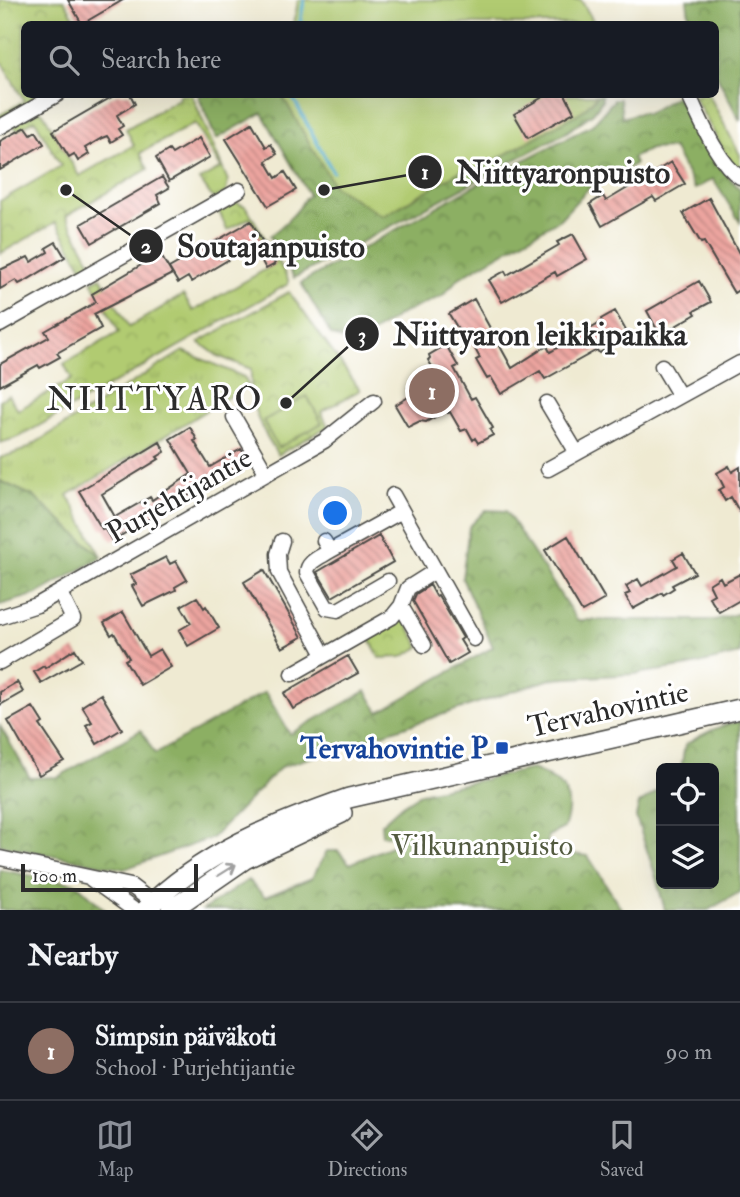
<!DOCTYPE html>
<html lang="en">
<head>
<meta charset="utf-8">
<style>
  :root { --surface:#171b24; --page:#242831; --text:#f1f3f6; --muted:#9ea1a6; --line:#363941; --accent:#8c9099 }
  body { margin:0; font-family:"IM FELL Double Pica",serif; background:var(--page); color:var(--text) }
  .controls { position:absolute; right:21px; bottom:21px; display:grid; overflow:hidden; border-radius:10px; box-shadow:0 7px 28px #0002 }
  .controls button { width:63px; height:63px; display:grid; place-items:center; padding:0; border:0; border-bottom:2px solid var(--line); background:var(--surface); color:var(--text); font:35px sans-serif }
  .scale { position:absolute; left:21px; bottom:18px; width:177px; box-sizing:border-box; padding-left:7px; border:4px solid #2b2b2b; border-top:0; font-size:19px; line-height:24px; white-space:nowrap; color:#2b2b2b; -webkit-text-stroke:5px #fff; paint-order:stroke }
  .you { position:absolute; left:336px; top:514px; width:24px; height:24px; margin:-18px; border:5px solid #fff; border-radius:50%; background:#1a73e8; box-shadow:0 0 0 10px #1a73e833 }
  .badge { display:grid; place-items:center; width:46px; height:46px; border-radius:50%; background:var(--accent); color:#fff; font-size:23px; font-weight:700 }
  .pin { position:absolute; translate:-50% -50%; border:4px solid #fff; box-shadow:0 2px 7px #0006 }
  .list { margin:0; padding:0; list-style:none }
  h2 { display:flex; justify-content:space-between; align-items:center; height:91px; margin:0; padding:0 28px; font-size:30px }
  h2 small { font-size:23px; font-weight:400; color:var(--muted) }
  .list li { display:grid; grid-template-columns:46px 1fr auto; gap:21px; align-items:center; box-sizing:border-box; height:98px; padding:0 28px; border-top:2px solid var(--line) }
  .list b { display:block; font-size:26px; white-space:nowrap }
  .list p { margin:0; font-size:23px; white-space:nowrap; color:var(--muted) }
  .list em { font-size:23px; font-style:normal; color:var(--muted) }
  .icon { flex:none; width:38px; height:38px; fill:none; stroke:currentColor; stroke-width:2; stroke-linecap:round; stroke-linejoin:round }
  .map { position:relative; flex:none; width:740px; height:910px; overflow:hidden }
  .search { position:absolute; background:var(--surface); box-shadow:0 7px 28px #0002; left:21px; right:21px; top:21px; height:77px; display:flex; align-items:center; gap:18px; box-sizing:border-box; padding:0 24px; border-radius:10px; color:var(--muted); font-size:26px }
  .sheet { height:189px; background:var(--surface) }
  nav { display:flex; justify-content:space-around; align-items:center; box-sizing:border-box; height:98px; border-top:2px solid var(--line); background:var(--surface); font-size:19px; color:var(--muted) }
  nav a { display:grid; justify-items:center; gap:4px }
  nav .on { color:var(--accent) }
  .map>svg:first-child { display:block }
  .grass { fill:url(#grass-tufts); stroke:#6e7b4e; stroke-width:2 }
  .forest { fill:url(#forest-crowns); stroke:#5c6d47; stroke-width:2 }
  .park { fill:url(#park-crowns); stroke:#6e7b4e; stroke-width:2 }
  .pitch { fill:#b1cb71; stroke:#6e7b4e; stroke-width:2 }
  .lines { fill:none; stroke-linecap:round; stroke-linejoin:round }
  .stream { stroke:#51accf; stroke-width:3.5 }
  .building { fill:url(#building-back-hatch) }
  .minor-casing { stroke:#484844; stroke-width:17 }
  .major-casing { stroke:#484844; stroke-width:22 }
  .minor { stroke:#fff; stroke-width:14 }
  .major { stroke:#fff; stroke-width:19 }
  .oneway { stroke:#a0a0a0 }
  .transit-dot { fill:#1a4fb4; stroke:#fff; stroke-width:2.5 }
  .labels { text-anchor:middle; stroke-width:6; stroke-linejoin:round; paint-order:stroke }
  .street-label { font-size:30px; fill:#2b2b2b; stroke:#fff }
  .transit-label { font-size:30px; font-weight:bold; fill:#164399; stroke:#fff; text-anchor:end }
  .park-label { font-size:30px; fill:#535b40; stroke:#fff }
  .quarter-label { font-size:33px; letter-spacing:2px; fill:#2b2b2b; stroke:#fff }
  .leader { fill:none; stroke:#2b2b2b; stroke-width:2.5 }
  .callout-dot { fill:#2b2b2b; stroke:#fff; stroke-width:2.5 }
  .mark-label { font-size:21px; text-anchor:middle; font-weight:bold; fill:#fff }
  .callout-label { font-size:32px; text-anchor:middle; font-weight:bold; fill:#2b2b2b; stroke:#fff; stroke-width:6; stroke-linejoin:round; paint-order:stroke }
</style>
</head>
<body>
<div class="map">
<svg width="740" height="910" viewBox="0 0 740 910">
  <defs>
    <pattern id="grass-tufts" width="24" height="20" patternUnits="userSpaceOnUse" patternTransform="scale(1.75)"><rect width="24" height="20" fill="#b1cb71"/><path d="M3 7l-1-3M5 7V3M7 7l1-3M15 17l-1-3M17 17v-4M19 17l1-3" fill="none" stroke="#98ae62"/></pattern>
    <pattern id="forest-crowns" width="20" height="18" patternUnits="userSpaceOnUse" patternTransform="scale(1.75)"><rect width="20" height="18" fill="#8caf63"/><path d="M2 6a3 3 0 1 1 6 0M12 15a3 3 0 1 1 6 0" fill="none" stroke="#738f52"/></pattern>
    <pattern id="park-crowns" width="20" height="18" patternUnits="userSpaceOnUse" patternTransform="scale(1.75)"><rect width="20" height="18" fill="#b1cb71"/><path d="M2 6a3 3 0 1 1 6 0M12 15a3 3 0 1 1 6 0" fill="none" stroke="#98ae62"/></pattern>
    <pattern id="building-back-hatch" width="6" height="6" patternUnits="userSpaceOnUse" patternTransform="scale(1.75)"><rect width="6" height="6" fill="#eca49f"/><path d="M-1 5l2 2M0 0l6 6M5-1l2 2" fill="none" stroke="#bf8682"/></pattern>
  </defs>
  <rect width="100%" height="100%" fill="#fff"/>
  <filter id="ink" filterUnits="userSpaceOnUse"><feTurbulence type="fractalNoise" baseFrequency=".0143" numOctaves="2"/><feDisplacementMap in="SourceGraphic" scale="14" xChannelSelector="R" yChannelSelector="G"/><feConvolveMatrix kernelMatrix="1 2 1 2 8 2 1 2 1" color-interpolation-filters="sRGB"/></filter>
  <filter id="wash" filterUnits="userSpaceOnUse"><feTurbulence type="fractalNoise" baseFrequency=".00686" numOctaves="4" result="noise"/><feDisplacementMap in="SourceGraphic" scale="28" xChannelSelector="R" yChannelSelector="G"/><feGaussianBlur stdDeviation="1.57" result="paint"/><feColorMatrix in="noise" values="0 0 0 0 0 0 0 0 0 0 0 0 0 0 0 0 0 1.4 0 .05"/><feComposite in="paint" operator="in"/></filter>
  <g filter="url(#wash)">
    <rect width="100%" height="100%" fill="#efead2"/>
    <path class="grass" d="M183,351L244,377L248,385L68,495L102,557L33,496L0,481V458L24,450Z"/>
    <path class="forest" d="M687,0H740V121L716,74V24H690Z
      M198,95H282L334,185L383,216L469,166L477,170L582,111L598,95H602V101L593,113L567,132L294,278L270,236C280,228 291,218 299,208C303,202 303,199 309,195L262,113L216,139Z
      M676,96L699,124L715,162L740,189V222L713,179L695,189L673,148L650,149L632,158L635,164L616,175L607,174L598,178L560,219L459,278L442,296L401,314L355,345L331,335L301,283L472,187L592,125L615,99H620L622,118L642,112L646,114Z
      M0,481L33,496L102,557L37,594L0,605Z
      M486,510L506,511L577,620H715L740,613V654L690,666L635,674L551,679L281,767L212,838L124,869L0,845V726L30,778L58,777L141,730L155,754L265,692L290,734L366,691L379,712L493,647L462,578L469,527Z
      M740,721V892L708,910H665L655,874L636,817L639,804L661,789V884H714V768H681L685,745C702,734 720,725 740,721Z
      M532,769C563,782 576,793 564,828L548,836L547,851L588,856L622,910H203L248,880L265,897L312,878L327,851H338L350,864L398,843L395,836L382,835L381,824L402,805L421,793Z
      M0,870L77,884L105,910H0Z"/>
    <path class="park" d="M0,0H64L78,24H24V94L47,95L0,122V115L24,101L0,59Z
      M179,95H192L228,181L226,192L214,200L200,180L221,168L195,123L140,153L148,169L66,216L93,266L66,283L63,278L82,267L56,222L1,253L0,201L61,166L35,120L17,130L14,125L40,110L44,114L79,176L134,145L126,129L180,98Z
      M693,95H709L740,155V171L732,165Z
      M235,202L245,206L249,211L288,279V284L19,437L0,443V400L8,395L18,410L72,379L64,364L119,332L92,281L101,277L129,327L183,295L193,311L275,264L249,218L227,230L218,209Z
      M289,292L360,390L321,412L328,426L278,455C257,422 250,408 251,369L218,356L199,342Z
      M402,615L420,647L402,657L379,658L368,634Z"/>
    <path class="pitch" d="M298,0H581L595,24H294Z
      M282,95H598L582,111L477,170L469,166L383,216L334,186Z
      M307,396L322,423L278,448L263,421Z"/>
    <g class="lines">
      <path class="stream" d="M300,24L304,0
        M291,94L333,172"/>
    </g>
    <g id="blocks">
      <path class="building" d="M68,0H123L82,24Z
        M117,94H130L135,104L117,115L123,126L118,129L122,135L111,142L107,136L102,138L85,148L89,154L78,161L74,154L69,157L53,131Z
        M548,94H565L574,112L528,138L514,114Z
        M252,123L266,147L271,144L277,154L266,161L276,178L285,172L296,190L268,206L226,139Z
        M26,127L31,134L36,131L44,144L0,170V141Z
        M199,138L210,157L169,181L156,158L169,150L172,154Z
        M671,162L685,184L656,201L653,197L602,226L590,204L603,196L606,201Z
        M162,177L169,188L157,195L161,203L92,243L81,224Z
        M709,198L740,255V289L734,293L704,242L701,243L683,213Z
        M251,221L275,264L266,269L253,245L191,282L188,277L178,283L169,268Z
        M573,234L587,259L557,276L555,272L502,302L489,280L505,271L507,275L559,245L557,242Z
        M56,242L65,257L27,280L19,284L16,280L0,289V270L28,257L31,262L48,252L46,248Z
        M160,254L172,274L94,314L101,328L57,353L60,357L40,368L38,365L0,386V364L49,337L45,331L96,302L92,294Z
        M699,281L711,302L694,311L696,314L660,335L647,311Z
        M474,299L512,368L547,346L550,352L602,322L601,319L615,311L629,336L599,353L597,350L545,379L540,371L501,394L491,377L487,379L476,360L480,358L470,340L466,342L449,314Z
        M446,345L458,366L454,368L471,399L475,397L493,428L490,430L493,435L478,443L475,438L473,440L467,429L461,431L450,412L448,413L446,411L426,422L420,421L408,427L395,405L412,395L408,388L418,385L436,373L428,360L430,358L429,355Z
        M190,427L197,440L194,441L210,467L241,449L248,460L112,541L104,528L102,529L79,491L160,442L165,452L157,457L159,459L102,494L115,517L150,497L152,500L191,474L170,439Z
        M729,466L732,472L740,467V513L731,497L725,501L719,490L724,487L717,473Z
        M379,536L393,562L332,597L317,572Z
        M568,536L605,599L582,612L545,550Z
        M683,553L695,573L672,585L674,588L663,595L662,593L633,609L625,595L630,593L626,586L638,579L642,586L677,566L673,559Z
        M166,557L170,564L176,561L187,580L175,587L176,590L143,606L132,586L136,584L130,575Z
        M264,570L302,637L282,648L244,582Z
        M740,574V600L719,612L709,597L714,594L709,584L720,577L723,583Z
        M430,585L436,596L438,595L463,638L460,640L468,653L449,664L413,601L416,594Z
        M197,597L204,608L206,606L219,628L188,646L179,630L191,623L181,606Z
        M123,612L148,656L160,649L171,667L140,685L125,660L129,658L114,633L111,635L104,623Z
        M75,649L82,660L41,683L34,672L44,666L45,668Z
        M348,656L358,673L293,709L284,693Z
        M17,682L23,692L0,705V692Z
        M101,694L122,729L97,744L86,725L92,722L82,706Z
        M33,707L43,723L40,725L64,761L39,775L8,721Z"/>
    </g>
  </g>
  <g filter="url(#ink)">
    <use href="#blocks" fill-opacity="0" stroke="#484844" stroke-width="2"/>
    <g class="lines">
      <defs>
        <path id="minor" d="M688,94C700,118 718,164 740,177
          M0,127L58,94
          M0,325L239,190
          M662,366L680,396
          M547,403L577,453
          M234,417L267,474
          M548,469L740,363
          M393,495L474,639
          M282,541L278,554L279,572L324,655
          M324,541L330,551L402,511
          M330,551C321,557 307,561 307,573L327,608L338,610L388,581
          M401,606L424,645
          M0,617L37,605L324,441L374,401
          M0,662L73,619L60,593
          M292,674L392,617L401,606L408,588L435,571
          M0,858L131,886L152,902L154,910
          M91,879L134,910"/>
        <path id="major" d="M145,910C202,853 274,824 349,798L740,709
          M171,910L245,859L342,813"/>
      </defs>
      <use href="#minor" class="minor-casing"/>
      <use href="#major" class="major-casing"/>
      <use href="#minor" class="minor"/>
      <use href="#major" class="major"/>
    </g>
    <defs><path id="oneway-shaft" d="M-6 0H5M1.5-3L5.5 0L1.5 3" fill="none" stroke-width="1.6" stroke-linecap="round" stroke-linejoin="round" transform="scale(1.75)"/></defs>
    <use class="oneway" href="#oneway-shaft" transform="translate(227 870) rotate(-32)"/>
  </g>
  <rect class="transit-dot" x="495" y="741" width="14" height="14" rx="3.5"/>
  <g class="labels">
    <g class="street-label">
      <text transform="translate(179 495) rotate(-30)" y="10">Purjehtijantie</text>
      <text transform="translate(608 709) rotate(-13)" y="10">Tervahovintie</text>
    </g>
    <g class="transit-label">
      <text x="488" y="758">Tervahovintie P</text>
    </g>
    <g class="park-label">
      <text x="482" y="855">Vilkunanpuisto</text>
    </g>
    <g class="quarter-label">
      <text x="155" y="410">NIITTYARO</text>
    </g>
  </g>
  <path class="leader" d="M324 190L425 172M66 190L146 246M286 403L362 334"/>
  <g class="callout-dot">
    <circle cx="324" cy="190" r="7"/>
    <circle cx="66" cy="190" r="7"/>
    <circle cx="286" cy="403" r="7"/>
    <circle cx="425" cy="172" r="18"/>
    <circle cx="146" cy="246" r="18"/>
    <circle cx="362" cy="334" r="18"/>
  </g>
  <g class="mark-label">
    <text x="425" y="179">1</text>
    <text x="146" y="253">2</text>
    <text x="362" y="342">3</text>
  </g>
  <g class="callout-label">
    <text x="563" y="183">Niittyaronpuisto</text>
    <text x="271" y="257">Soutajanpuisto</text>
    <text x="540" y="345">Niittyaron leikkipaikka</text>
  </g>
</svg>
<div class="controls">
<button><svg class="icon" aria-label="locate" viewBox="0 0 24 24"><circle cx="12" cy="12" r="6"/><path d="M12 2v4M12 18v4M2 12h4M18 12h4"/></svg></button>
<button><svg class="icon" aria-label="layers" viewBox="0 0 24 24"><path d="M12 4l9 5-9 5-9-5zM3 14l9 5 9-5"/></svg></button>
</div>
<div class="scale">100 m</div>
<div class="you"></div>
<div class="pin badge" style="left:432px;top:391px;background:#8d6e63">1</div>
<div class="search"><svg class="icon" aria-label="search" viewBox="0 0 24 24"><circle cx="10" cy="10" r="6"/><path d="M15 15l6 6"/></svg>Search here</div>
</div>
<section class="sheet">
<h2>Nearby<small></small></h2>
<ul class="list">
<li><span class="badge" style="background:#8d6e63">1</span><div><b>Simpsin päiväkoti</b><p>School · Purjehtijantie</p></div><em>90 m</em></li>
</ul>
</section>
<nav>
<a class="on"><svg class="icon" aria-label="map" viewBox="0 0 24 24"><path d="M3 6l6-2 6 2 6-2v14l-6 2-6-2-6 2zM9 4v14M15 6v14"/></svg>Map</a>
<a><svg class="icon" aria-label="directions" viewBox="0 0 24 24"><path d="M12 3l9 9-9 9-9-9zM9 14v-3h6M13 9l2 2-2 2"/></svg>Directions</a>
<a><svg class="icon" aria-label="saved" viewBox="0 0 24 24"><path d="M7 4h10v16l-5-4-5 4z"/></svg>Saved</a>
</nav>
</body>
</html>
